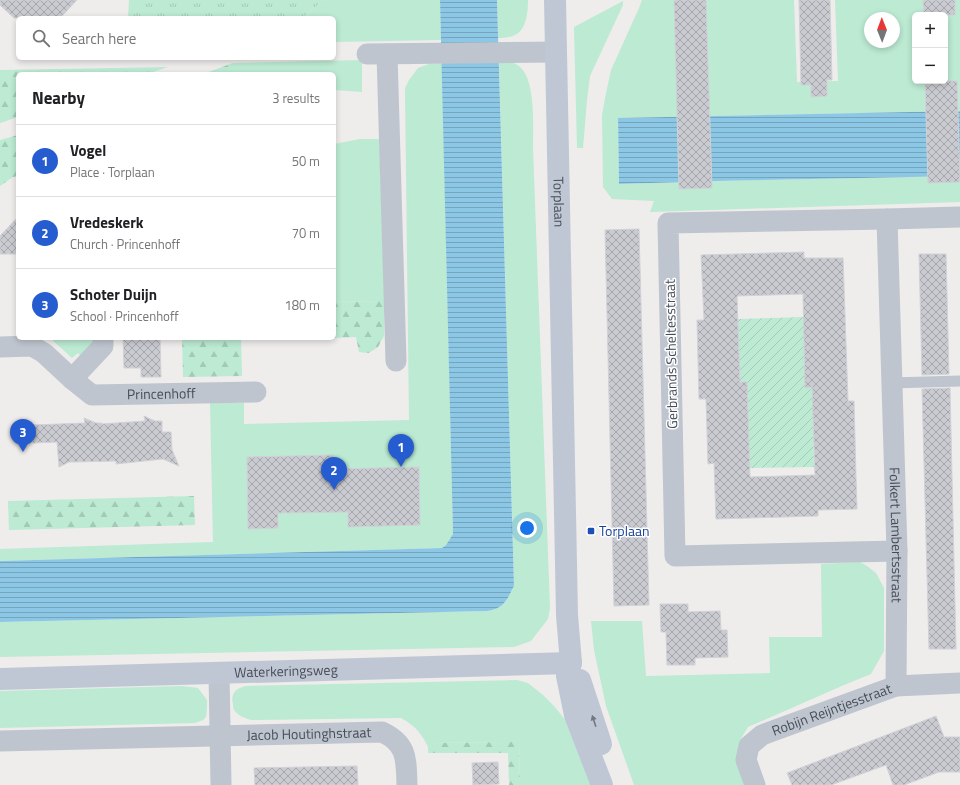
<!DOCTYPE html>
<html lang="en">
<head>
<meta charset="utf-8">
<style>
  :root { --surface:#fff; --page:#f6f6f6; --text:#202124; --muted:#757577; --line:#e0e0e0; --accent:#255cd0 }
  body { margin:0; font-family:"Titillium Web",sans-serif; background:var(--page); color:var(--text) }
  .controls { position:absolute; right:12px; top:12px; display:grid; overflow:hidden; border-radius:6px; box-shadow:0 2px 6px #0003 }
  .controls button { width:36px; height:36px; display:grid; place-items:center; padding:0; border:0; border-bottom:1px solid var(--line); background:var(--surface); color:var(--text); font:20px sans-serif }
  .compass { position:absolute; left:864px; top:12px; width:36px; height:36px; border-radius:50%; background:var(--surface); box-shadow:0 2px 6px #0003; rotate:359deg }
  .you { position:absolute; left:527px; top:528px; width:14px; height:14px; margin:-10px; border:3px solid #fff; border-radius:50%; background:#1a73e8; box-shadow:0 0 0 6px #1a73e833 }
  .badge { display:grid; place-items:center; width:26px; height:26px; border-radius:50%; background:var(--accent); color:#fff; font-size:13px; font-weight:700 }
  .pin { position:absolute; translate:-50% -33px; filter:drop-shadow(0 1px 2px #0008) }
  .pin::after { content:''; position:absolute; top:21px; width:14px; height:12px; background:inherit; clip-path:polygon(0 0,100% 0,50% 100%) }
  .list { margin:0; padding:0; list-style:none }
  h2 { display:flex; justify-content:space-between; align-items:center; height:52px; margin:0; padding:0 16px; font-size:17px }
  h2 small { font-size:13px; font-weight:400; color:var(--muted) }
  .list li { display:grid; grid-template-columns:26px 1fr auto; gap:12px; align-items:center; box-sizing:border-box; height:72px; padding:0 16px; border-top:1px solid var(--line) }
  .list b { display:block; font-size:15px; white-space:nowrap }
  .list p { margin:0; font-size:13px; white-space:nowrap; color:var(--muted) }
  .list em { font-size:13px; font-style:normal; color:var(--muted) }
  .icon { flex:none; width:22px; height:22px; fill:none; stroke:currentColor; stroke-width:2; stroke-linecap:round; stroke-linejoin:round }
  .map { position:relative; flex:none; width:960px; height:785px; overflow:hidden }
  .search { position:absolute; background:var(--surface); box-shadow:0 2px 6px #0003; left:16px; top:16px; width:320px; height:44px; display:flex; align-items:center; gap:10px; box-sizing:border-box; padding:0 14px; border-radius:6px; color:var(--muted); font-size:15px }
  .panel { position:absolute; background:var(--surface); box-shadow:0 2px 6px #0003; left:16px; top:72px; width:320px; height:268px; border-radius:6px }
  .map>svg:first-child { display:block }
  .grass { fill:#bcead3; fill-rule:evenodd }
  .forest { fill:url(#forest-firs) }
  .park { fill:url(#park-tufts) }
  .garden { fill:url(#garden-furrows) }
  .water { fill:url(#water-rules) }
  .building { fill:url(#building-cross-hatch); stroke:#d0d2d7; fill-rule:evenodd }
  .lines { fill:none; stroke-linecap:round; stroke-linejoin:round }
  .lane { stroke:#bec5ce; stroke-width:11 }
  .street { stroke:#bec5ce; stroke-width:21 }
  .secondary { stroke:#c0c7d4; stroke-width:22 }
  .oneway { fill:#717883 }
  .transit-dot { fill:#1a4fb4; stroke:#fff; stroke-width:1.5 }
  .labels { text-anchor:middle; stroke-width:3; stroke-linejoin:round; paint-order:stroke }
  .street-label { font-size:14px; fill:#464d58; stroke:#fff }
  .transit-label { font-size:14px; fill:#164399; stroke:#fff; text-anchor:start }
</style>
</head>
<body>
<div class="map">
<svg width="960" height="785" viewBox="0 0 960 785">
  <defs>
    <pattern id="forest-firs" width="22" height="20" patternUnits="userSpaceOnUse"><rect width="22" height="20" fill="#bcead3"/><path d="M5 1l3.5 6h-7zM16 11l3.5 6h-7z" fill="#a3cab7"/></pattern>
    <pattern id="park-tufts" width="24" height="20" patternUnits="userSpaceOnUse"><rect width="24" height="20" fill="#bcead3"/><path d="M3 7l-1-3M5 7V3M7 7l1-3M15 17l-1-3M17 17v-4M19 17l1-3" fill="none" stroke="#a3cab7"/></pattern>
    <pattern id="garden-furrows" width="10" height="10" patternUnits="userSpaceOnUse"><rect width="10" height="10" fill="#bcead3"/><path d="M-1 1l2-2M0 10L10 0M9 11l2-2" fill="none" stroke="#a3cab7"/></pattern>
    <pattern id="water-rules" width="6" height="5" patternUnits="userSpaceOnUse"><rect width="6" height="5" fill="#8cc8e5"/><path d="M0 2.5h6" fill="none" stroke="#74a5bc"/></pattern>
    <pattern id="building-cross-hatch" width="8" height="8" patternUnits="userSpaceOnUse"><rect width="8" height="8" fill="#cacbd1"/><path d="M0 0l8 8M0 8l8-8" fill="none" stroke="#a6a7ac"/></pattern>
  </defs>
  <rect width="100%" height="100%" fill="#efecec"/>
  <path class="grass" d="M324,0H440L441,40L334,42V18H302Z
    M497,0H528C528,11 527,27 517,34C512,37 505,38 498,38Z
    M642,0H794L797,82L838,81L835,0H960V111L618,118L619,184L716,181L960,176V202L650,212L654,201L612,199L603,187L602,115L606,93L611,70L639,8ZM915,15H945V81H915ZM870,18H894V42H870Z
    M623,1V5L590,76L587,100L583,148H577L574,27Z
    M362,60V92L334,90V74H233V63Z
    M512,62C515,64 518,65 520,67C536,80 533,129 533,148L550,608L548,619L531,641L514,647L0,657V622L487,611L505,603L514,586L499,63Z
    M429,64H442L453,534L446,545L442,548L0,561V549L213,542L210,403H244V424L409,420L405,88L409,80L418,68Z
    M360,139H381L384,301L334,302V144Z
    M50,338H96L83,359L78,353L72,358Z
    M860,562L867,566L876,573L884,588V651L871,674L844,685L748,727L742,737L738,749L744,785H634L606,706L594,650L591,621H642L646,676L770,673L769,637H822L821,564Z
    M517,680L528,683L543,695L554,706L567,722L595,785H520L519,742L426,743C420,731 412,724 401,718L251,720C245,718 238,716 234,710C233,708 233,706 233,704C230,693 237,688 246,686Z
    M182,686L198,688L207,700V708L206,717L203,720L195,723L0,728V691Z"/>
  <path class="forest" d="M233,63V74H203Z
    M168,67L147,74H18V117L0,123V70Z
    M18,135V176L13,177L0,186V140Z
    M384,301V336L378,347L369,353L359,352L356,337L334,338V302Z
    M182,338H302L241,339L242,376L183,377Z
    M194,496L195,525L9,530L8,501Z
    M519,742L520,785H509L508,753H428V747L426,743Z"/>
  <path class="park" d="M129,0H324L302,18H128Z"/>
  <path class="garden" d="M804,317L806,387H818L813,403L814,467L749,468L747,382H740L738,319Z"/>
  <path class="water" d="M440,0H497L514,586C506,601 505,608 487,611L0,622V561L442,548L446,545L453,534Z
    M960,111V176L716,181L619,184L618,118Z"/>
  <path class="building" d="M0,0H77L60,18H14L0,5Z
    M674,0H706L712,188L679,189Z
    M799,0H830L832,80H827V96L811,97V85H801Z
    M923,0H955V15H924Z
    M925,81H957L960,182L928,183Z
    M18,217V254H0V236Z
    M639,229L649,605L614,606L605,230Z
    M804,252V258H843L848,401H854L856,477L857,509L818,510V516L716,519L714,463L708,464L706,399H699L697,320H704L701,255ZM803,294L805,388L812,387L815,475L750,477L747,382H740L737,296Z
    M919,254H946L949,374L922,375Z
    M123,338H160L161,377H141V368H124Z
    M950,388L956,649H929L922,389Z
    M144,416L155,421H162V432H171L172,450L179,466L163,459L116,464V461L73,462H69L59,467L57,442L33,443L32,425L85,423L84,418L96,423H102V424L145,421Z
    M333,455L334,469L419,467L420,525L348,527V512L278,513V528L248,529L247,457Z
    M660,604H688V612L720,611L721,630H727L728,657L695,658V665H667L666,632H661Z
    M936,716L944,737H960V772H939L904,785H893L886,765L831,785H792L787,773Z
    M498,762L499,784L473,785L472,763Z
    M357,766L358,785H255L254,768Z"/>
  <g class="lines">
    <path class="lane" d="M892,383L960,381"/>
    <g class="street">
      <path d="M367,54L556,52"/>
      <path d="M387,54L396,361"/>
      <path id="s1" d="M887,219L897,551L896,686"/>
      <path id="s2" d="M0,347L32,346L44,353L72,379L92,395L256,392"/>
      <path d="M72,379L103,346V338"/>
      <path d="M897,551L675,556L668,223L887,219L960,217"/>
      <path d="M219,673L221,785"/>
      <path id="s3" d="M0,741L382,732C408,744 406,760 407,785"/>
      <path id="s4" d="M755,785L746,760L749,746L762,735L896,686L960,683"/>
    </g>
    <g class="secondary">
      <path id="s5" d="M555,0L567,615L571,663L567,676L575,715L602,785"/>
      <path id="s6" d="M0,679L571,663"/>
      <path d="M580,680L601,744"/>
    </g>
  </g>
  <defs><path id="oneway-solid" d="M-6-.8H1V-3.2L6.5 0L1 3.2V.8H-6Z"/></defs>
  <use class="oneway" href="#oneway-solid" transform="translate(594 721) rotate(-108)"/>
  <rect class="transit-dot" x="587" y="527" width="8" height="8" rx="2"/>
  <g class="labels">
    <g class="street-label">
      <text dy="5" stroke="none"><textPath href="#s5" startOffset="202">Torplaan</textPath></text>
      <text transform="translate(671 354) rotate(-91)" y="5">Gerbrands Scheltesstraat</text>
      <text dy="5" stroke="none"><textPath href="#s2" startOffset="179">Princenhoff</textPath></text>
      <text dy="5" stroke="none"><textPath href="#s1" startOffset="316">Folkert Lambertsstraat</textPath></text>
      <text dy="5" stroke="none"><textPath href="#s6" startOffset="286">Waterkeringsweg</textPath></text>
      <text dy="5" stroke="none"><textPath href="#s4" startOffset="132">Robijn Reijntjesstraat</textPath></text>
      <text dy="5" stroke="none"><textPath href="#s3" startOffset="309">Jacob Houtinghstraat</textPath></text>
    </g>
    <g class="transit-label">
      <text x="599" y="536">Torplaan</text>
    </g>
  </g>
</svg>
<div class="controls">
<button>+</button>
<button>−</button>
</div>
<svg class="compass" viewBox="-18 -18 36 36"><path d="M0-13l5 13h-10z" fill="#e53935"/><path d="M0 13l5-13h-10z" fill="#757577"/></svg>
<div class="you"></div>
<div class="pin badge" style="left:401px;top:467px">1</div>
<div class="pin badge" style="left:334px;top:490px">2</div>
<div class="pin badge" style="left:23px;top:452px">3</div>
<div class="search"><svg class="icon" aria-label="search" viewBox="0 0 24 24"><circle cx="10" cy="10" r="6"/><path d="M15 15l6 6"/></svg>Search here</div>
<section class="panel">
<h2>Nearby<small>3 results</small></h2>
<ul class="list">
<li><span class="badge">1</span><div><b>Vogel</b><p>Place · Torplaan</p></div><em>50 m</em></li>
<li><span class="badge">2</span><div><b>Vredeskerk</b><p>Church · Princenhoff</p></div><em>70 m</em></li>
<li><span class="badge">3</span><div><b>Schoter Duijn</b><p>School · Princenhoff</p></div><em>180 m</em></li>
</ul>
</section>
</div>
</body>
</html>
